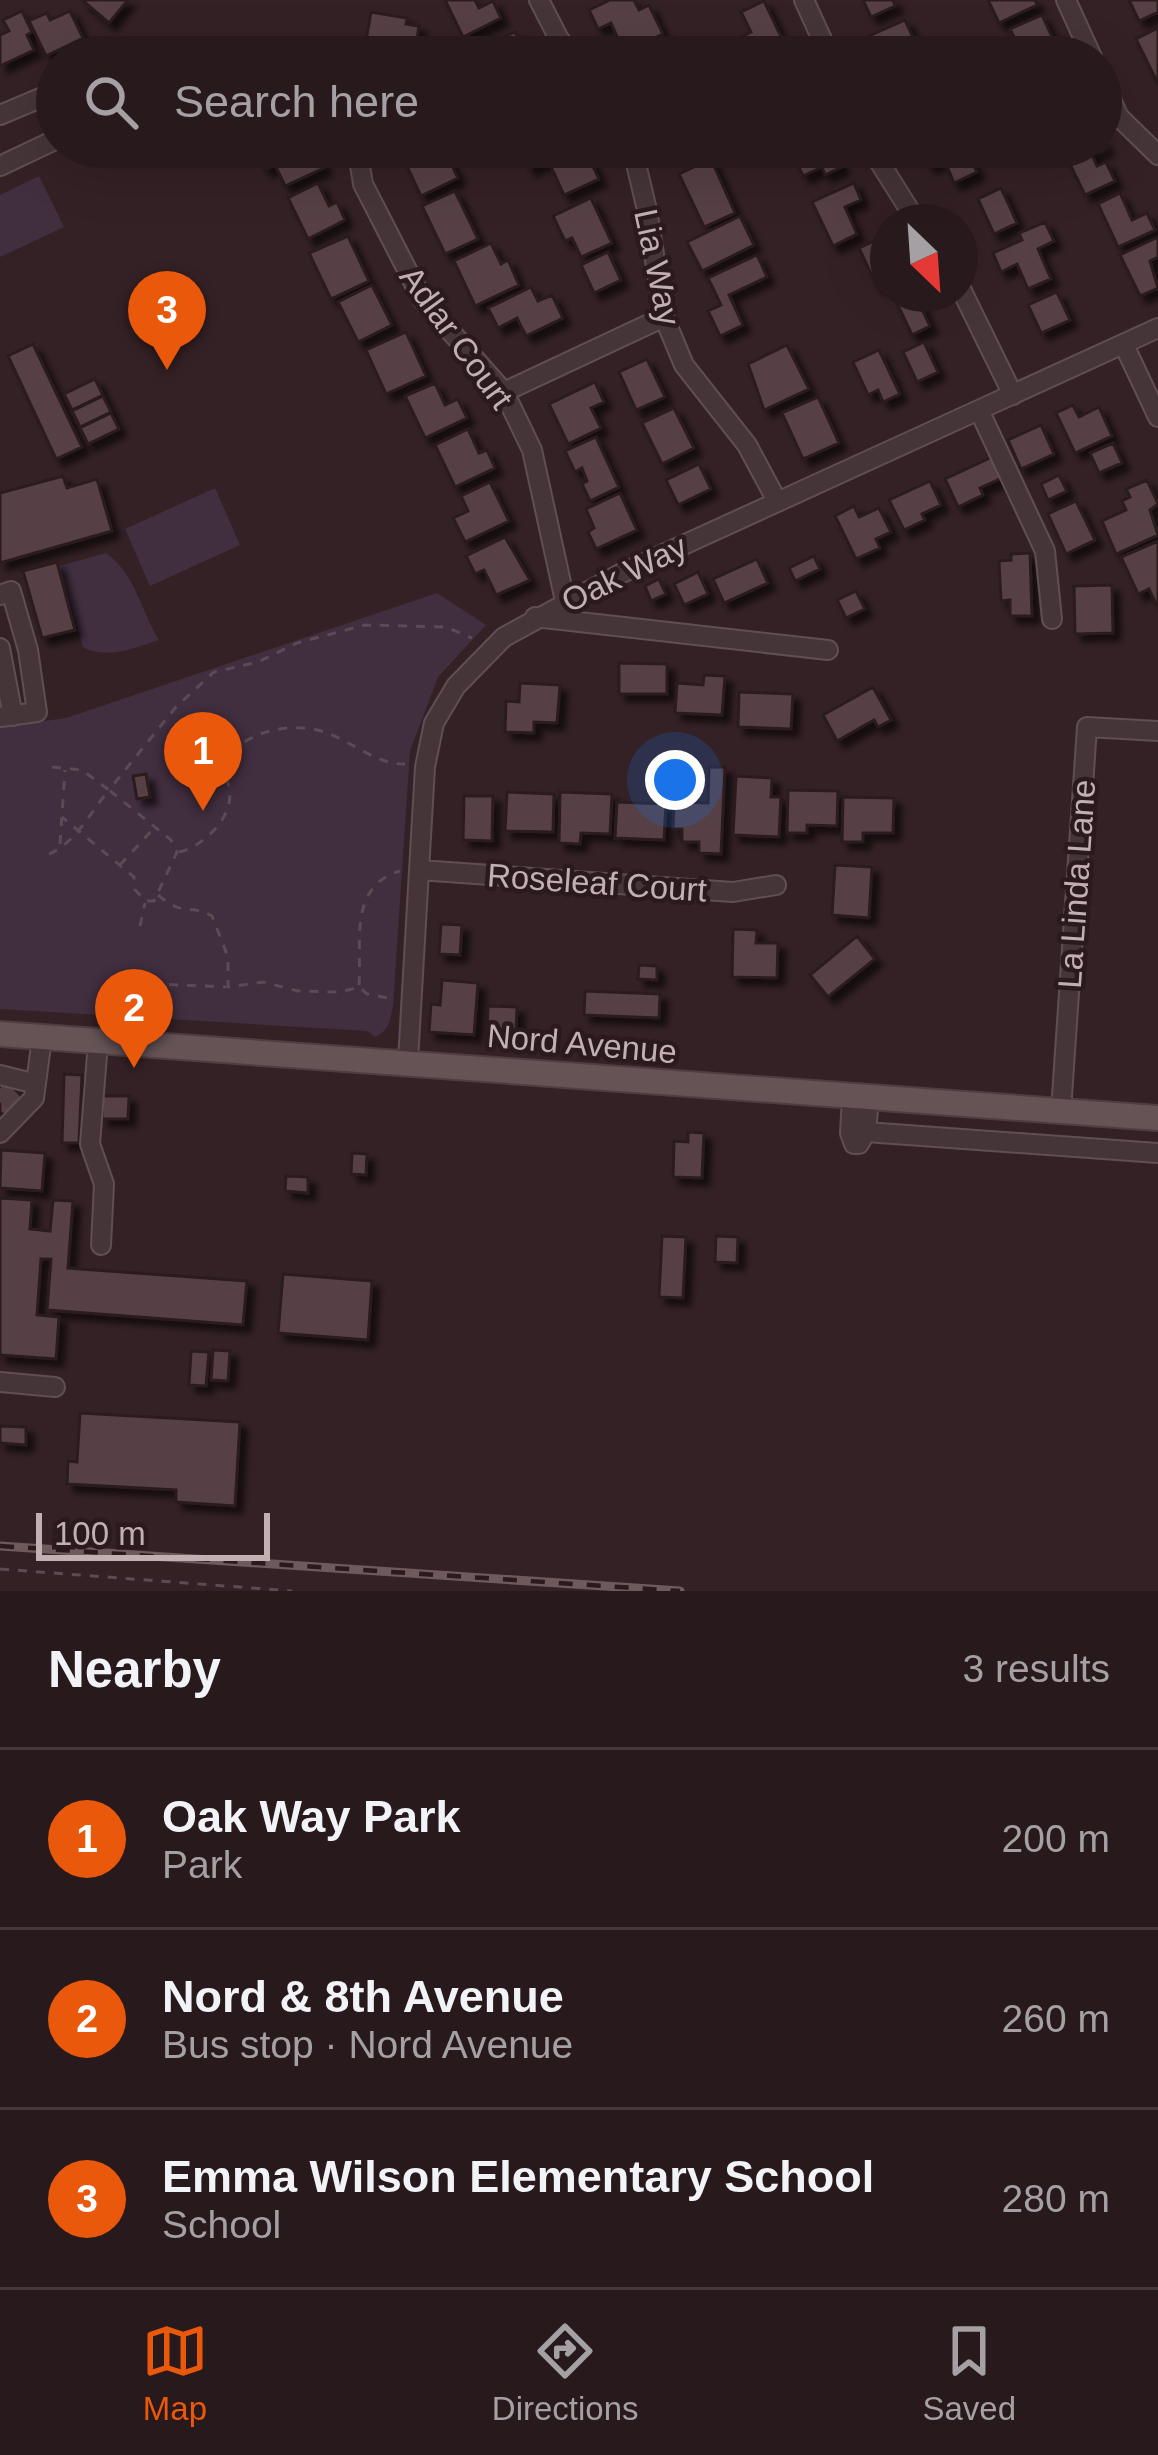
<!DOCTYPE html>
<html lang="en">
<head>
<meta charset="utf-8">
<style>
  :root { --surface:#27191c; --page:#2f2225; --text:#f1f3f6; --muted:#a4a0a3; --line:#43383b; --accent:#ea580c }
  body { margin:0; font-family:Arial,sans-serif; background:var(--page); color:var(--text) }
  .compass { position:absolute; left:870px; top:204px; width:108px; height:108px; border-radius:50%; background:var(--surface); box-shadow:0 12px 48px #0002; rotate:155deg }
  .scale { position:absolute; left:36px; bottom:30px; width:234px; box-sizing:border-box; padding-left:12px; border:6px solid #c2afb2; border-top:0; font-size:33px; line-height:42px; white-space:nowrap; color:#c2afb2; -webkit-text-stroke:9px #2a1a1d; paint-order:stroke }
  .you { position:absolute; left:675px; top:780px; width:42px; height:42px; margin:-30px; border:9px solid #fff; border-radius:50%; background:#1a73e8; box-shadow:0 0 0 18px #1a73e833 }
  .badge { display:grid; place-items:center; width:78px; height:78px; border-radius:50%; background:var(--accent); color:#fff; font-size:39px; font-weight:700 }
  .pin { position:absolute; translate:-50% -99px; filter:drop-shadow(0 3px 6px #0008) }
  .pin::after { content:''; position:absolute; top:63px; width:42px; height:36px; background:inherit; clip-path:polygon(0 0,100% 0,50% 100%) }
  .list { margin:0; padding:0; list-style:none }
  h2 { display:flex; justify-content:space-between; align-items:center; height:156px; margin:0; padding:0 48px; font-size:51px }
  h2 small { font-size:39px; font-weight:400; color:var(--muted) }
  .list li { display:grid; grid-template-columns:78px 1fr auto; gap:36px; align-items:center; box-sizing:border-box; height:180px; padding:0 48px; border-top:3px solid var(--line) }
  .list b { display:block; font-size:45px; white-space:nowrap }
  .list p { margin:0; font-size:39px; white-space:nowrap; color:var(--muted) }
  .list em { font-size:39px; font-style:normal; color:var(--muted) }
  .icon { flex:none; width:66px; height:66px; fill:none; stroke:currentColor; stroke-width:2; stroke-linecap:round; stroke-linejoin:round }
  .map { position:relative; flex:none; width:1158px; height:1591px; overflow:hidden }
  .search { position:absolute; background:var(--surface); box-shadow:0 12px 48px #0002; left:36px; right:36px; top:36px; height:132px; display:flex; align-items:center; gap:30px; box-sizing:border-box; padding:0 42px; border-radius:66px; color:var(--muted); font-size:45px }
  .sheet { height:696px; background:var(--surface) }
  nav { display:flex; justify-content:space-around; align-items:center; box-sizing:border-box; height:168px; border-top:3px solid var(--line); background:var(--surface); font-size:33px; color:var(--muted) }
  nav a { display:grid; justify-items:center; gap:6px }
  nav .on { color:var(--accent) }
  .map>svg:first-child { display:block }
  .green { fill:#412e3f }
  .building { fill:#574044; stroke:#2c1c1f; stroke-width:3; filter:url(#shadow) }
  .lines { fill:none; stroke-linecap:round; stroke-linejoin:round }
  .minor-tunnel { stroke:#503d41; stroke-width:18; stroke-dasharray:18 9; stroke-linecap:butt }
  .minor-casing { stroke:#604f52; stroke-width:22 }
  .major-casing { stroke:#4f3e41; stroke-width:28 }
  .path { stroke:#5c4a55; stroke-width:3; stroke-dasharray:9 9; stroke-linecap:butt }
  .minor { stroke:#453538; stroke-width:18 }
  .major { stroke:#655356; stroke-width:24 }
  .rail-casing { stroke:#6e595d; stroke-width:9 }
  .rail { stroke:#2a1a1d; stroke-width:4.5; stroke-dasharray:14; stroke-linecap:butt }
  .labels { text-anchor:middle; stroke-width:9; stroke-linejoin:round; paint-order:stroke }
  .street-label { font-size:33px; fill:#c2afb2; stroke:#2a1a1d }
</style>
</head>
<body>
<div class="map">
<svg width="1158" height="1591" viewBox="0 0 1158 1591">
  <defs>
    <filter id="shadow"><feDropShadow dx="7" dy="7" stdDeviation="3" flood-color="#0009"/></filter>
  </defs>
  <rect width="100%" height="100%" fill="#342125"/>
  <path class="green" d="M39,176L64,227L0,257V195Z
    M215,488L240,545L150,586L125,529Z
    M106,553C135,573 141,611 159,640C134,648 107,660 83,647L59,566Z
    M437,593L486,625L438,677L410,751L393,1006C390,1020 389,1031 375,1037L367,1031L0,1009V727L66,718Z"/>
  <path class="building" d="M82,0H128L109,23Z
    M445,0H475L479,8L493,1L501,18L463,37Z
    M610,0H634L639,10L649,5L663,34L624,52L611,23L598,29L589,10Z
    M863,0H893L895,6L871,17Z
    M988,0H1035L1037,5L999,23Z
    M1129,0H1158V12L1139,21Z
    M764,1L786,47L765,57H748L739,38L751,32L741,12Z
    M22,11L32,32L27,35L34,50L0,66V35L9,31L3,20Z
    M70,11L83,38L46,56L29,21L47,13L50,20Z
    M371,12L407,18L406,24L419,26L414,57H363Z
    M1042,15L1061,57H1008L1001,41L1013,35L1010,29Z
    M905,20L922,57H892L885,43L875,48L869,36Z
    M1158,28V84L1136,39Z
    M515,32L527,57H484L480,48Z
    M674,37L684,57H631Z
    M319,39L322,45L329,42L332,51L345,45L350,57H285L281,47L292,42L295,49Z
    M1101,137L1106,148L1092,155L1097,166L1106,162L1115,181L1085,195L1066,156L1084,147H1101Z
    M275,147H304L310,161L319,156L324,168L285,186L275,165L265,170L258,155Z
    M416,147H443L458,178L421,196L401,154Z
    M542,147H584L599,179L564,195L548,160L529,169L523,156Z
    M676,147H725L685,166Z
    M790,147H819L823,155L834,149L842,167L825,175L822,167L803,176Z
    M926,147H965L977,172L954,183L944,159L929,166L921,149Z
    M711,159L735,213L704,227L679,174Z
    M318,183L329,206L337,202L345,220L308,239L288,198Z
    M854,183L861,200L845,207L857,234L833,246L812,202Z
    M1001,188L1017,223L994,234L978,199Z
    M455,191L478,239L445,254L422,206Z
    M1120,193L1132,220L1147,213L1155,230L1118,247L1098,204Z
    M591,198L612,243L581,257L572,238L565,241L553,216Z
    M740,216L754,245L702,271L687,242Z
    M1045,222L1054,241L1038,249L1051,279L1028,289L1017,264L1001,272L993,253L1022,240L1019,233Z
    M348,236L369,281L331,299L309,253Z
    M1158,237V257L1150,261L1158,288L1140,296L1120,255Z
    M881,238L888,253V282L877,287L859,248Z
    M491,243L501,264L508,260L519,285L475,306L454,261Z
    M608,252L621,280L594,293L581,265Z
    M757,255L767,277L729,295L743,325L720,336L708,311L721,305L708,278Z
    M372,285L392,325L358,342L338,302Z
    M531,287L538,301L552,295L563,318L526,336L517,318L498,328L488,308Z
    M1057,292L1070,320L1041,333L1028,305Z
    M900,294H915L930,326L912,335L894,297Z
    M406,332L426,376L386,394L366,350Z
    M924,342L938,372L917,382L903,352Z
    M33,344L82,447L56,459L8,356Z
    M787,345L809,389L764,410L748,364Z
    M879,350L900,394L883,402L878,390L868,395L853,362Z
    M647,359L665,397L636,410L619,372Z
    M95,379L103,395L72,410L64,394Z
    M595,382L604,402L591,408L601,428L568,444L549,404Z
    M435,383L445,405L458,399L467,418L425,438L405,396Z
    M103,396L111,412L80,427L72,411Z
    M818,397L839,443L803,459L782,413Z
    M1073,405L1079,417L1099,407L1112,436L1075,453L1056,413Z
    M674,408L694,448L662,464L642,423Z
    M111,413L119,429L88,444L80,428Z
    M1041,425L1054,454L1021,469L1008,440Z
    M468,429L479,453L487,450L495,468L455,487L435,445Z
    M596,437L619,487L590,501L582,484L587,481L582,468L575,472L565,451Z
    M1113,443L1122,463L1099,473L1090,453Z
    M992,457L1002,478L980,488L983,495L958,507L945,479Z
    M699,464L711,489L678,505L666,480Z
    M1059,475L1067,491L1048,500L1041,484Z
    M63,476L67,488L97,479L112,531L0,563V493Z
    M1147,480L1158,504L1150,510L1158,535L1116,554L1102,521L1126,510L1122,501L1130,497L1126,489Z
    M930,481L941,505L922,514L925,520L904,530L889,500Z
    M490,482L509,521L465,542L453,518L468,511L461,496Z
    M620,493L637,530L596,549L588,532L594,528L586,509Z
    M1076,501L1095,540L1066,554L1048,514Z
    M854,506L859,517L879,508L891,532L876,539L880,548L856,559L835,516Z
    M505,537L530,580L496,595L484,570L475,574L466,556Z
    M1158,541V603L1156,604L1149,589L1138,594L1121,557Z
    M1030,553L1032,616H1010V600L1001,601L999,561L1011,560V554Z
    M814,556L820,569L795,581L789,568Z
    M757,559L768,583L724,603L713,579Z
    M57,562L75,630L42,638L23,571Z
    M698,572L708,594L684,605L674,584Z
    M659,579L666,594L651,601L645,586Z
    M1112,585L1113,633L1075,634L1074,586Z
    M856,591L865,609L846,618L837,600Z
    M619,663L667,664V694H619Z
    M704,675L725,676L722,715L675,713L677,683L703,685Z
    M520,683L560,685L557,723L534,722V733L505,732L506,701L519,702Z
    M873,687L891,720L878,727L874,720L837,741L823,715Z
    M739,692L793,694L791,729L738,727Z
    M709,767H725L721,854L699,853V842H682V829H673L674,802L708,803Z
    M146,774L150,797L137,799L133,776Z
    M736,776L772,778L771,797H781L779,837L733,835Z
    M788,790L838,791L837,826L807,825V833H787Z
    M507,792L554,794L553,832L505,831Z
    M560,792L612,794L610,834L581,833L580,844L559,843Z
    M464,796H493L492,841L463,840Z
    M843,797L894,798L893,833H863V842H842Z
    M617,802L666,804L664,840L615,838Z
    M835,865L872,867L869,918L832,915Z
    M441,924L462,925L460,955L439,954Z
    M733,929L757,930L756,943H778L777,978L732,977Z
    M857,936L875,959L828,997L810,975Z
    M639,965L657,966V980L638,979Z
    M442,980L478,983L474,1035L429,1032L431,1004L440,1005Z
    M585,991L660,994L659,1018L584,1015Z
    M488,1006L517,1007L516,1031L487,1030Z
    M64,1074L82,1075L79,1143H62Z
    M0,1075L26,1101L8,1119L0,1112Z
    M102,1096H129L128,1119H102Z
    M688,1132L704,1133L702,1178L673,1177L674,1141L688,1142Z
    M1,1150L45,1153L42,1191L0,1188Z
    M352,1153L367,1154L366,1175L351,1174Z
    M286,1176L308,1177V1193L285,1191Z
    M0,1198L32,1200L30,1229L50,1231L53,1200L73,1201L68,1268L247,1281L243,1325L47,1310L51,1259H41L37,1315L59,1317L56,1359L0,1355Z
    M662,1236L686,1237L683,1298L659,1297Z
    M716,1236L738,1237L737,1263L715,1262Z
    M283,1274L372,1281L368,1340L278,1333Z
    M213,1350L230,1351L228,1381L211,1380Z
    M191,1351L209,1352L206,1386L189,1385Z
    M80,1413L240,1422L235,1506L176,1502V1490L67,1484L68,1461L77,1462Z
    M0,1426L26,1427V1445L0,1443Z"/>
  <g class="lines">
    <path class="minor-tunnel" d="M0,1102L13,1088"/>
    <defs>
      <path id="minor" d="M539,0L559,39L574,57
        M804,0L830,57
        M1066,0L1092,57
        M1101,78L1119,117L1158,155
        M0,115L57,91
        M357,147L363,184L422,299L504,392L532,450L565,601
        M632,147L647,210L664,317L684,365L747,445L777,501
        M870,147L917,222
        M0,166L57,139
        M960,287L1013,395
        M1124,345L1158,417
        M504,392L664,317
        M979,410L1045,551L1052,619
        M0,595L11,591L28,650L37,712L0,717
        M535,617L828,650
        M0,648L13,716
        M419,870L733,892L776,885
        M98,1042L90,1144L104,1184L101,1245
        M408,1061L425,767L434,723L456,686L504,637L622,573L1158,328
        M0,1075L36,1084
        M852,1097L850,1133L854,1144H859L866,1132L869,1098
        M1061,1111L1087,727L1158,731
        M866,1132L1158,1153
        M0,1133L34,1098L42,1038
        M0,1382L55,1387"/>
      <path id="major" d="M0,1034L1158,1118"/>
    </defs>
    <use href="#minor" class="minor-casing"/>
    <use href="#major" class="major-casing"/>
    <path class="path" d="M52,767L82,770L109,790L176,707L214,672L258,662L297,643L365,625L446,627L472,638
      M60,844L65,770
      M179,852C199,848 225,825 229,803C232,790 225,776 224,762C243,731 293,720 327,733C353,742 377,765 405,764
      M49,854C74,845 92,810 109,790L171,840L177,852L154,901H146L135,890L134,877C110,857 86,837 62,817
      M120,865L154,828
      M158,895C185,918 189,903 212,916L228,957V987L263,982L298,991L341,992L359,987L367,994L394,999
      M140,926L145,903
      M135,975L154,984L226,987
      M359,985C362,943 348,886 400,871
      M0,1569L292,1591"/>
    <use href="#minor" class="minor"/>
    <use href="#major" class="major"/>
    <defs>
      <path id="rail" d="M0,1546L680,1591"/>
    </defs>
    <use href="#rail" class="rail-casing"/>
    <use href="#rail" class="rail"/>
  </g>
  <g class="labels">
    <g class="street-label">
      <text transform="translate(658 267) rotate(78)" y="12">Lia Way</text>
      <text transform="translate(457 337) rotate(54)" y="12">Adlar Court</text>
      <text transform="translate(624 573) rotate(-26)" y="12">Oak Way</text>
      <text transform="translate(597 882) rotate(4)" y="12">Roseleaf Court</text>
      <text transform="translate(1076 884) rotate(-86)" y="12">La Linda Lane</text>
      <text transform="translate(582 1043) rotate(5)" y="12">Nord Avenue</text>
    </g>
  </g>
</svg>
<svg class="compass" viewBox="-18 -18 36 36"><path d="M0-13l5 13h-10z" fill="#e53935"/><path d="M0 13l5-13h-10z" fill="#a4a0a3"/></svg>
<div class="scale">100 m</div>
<div class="you"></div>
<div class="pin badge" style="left:203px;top:811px">1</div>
<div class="pin badge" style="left:134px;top:1068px">2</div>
<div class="pin badge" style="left:167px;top:370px">3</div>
<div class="search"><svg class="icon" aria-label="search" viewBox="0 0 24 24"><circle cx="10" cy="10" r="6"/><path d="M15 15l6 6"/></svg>Search here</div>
</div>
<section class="sheet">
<h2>Nearby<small>3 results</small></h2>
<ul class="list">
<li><span class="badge">1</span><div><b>Oak Way Park</b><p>Park</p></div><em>200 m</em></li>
<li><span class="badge">2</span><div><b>Nord &amp; 8th Avenue</b><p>Bus stop · Nord Avenue</p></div><em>260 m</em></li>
<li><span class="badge">3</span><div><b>Emma Wilson Elementary School</b><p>School</p></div><em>280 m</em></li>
</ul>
</section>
<nav>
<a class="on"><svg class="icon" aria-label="map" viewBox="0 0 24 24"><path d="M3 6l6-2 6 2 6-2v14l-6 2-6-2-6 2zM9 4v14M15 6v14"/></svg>Map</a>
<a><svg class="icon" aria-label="directions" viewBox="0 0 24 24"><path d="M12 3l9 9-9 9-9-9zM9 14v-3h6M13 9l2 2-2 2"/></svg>Directions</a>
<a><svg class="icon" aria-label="saved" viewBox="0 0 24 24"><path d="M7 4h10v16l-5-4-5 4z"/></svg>Saved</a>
</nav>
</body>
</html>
